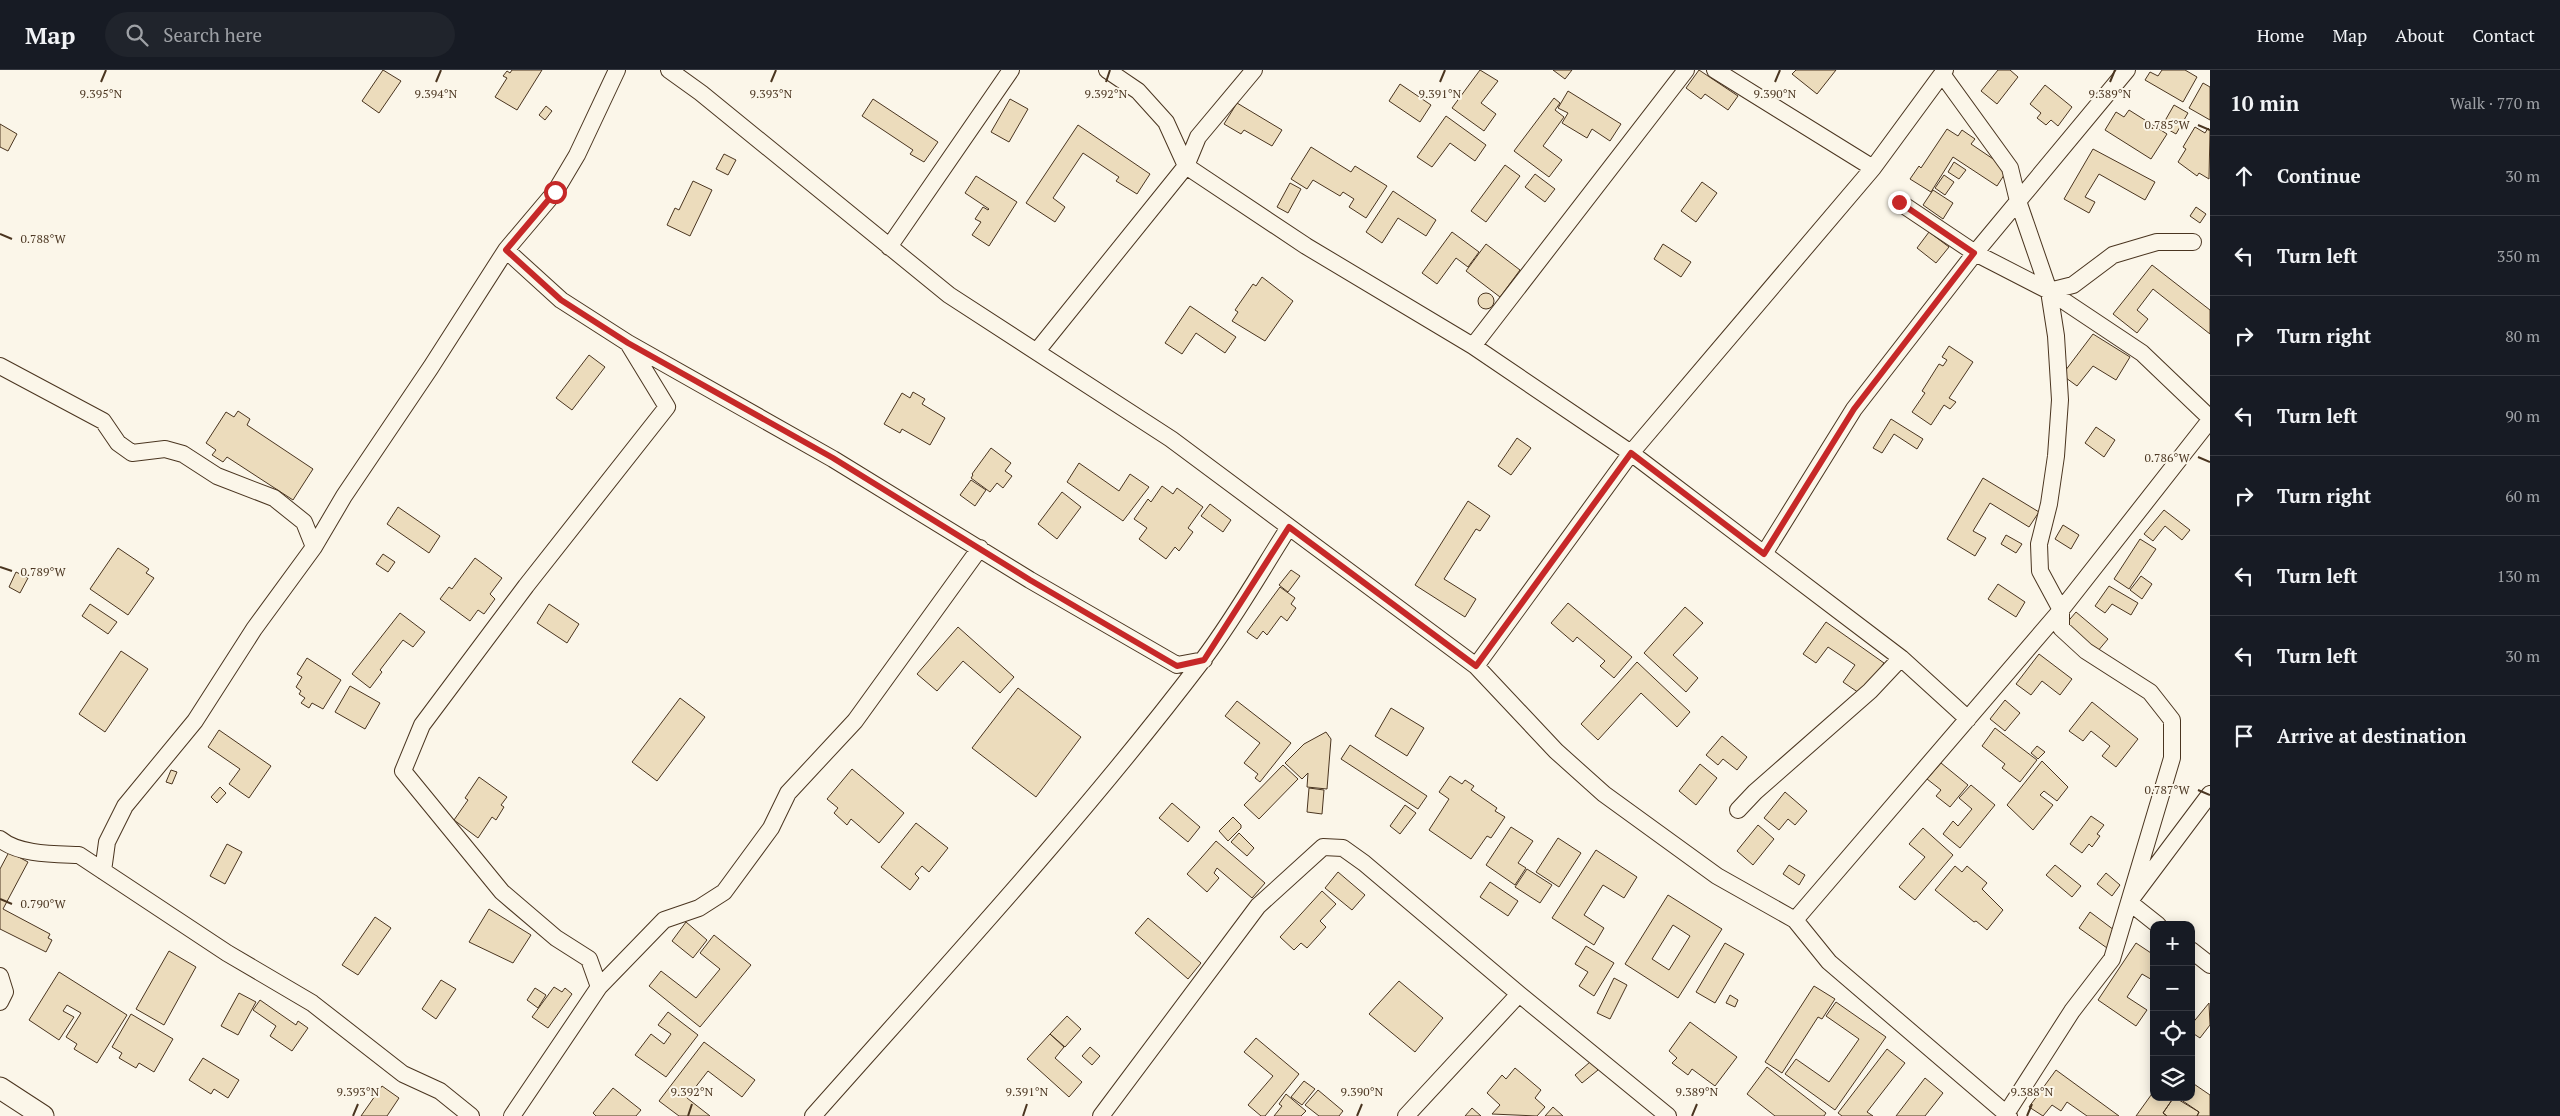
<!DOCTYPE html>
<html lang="en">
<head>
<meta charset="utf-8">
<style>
  :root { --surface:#171b24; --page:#20242c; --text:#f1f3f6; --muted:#9ea1a6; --line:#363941 }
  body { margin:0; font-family:"PT Serif",serif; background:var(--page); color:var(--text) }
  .controls { position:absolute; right:15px; bottom:15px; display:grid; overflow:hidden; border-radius:10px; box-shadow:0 2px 12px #0003 }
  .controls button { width:45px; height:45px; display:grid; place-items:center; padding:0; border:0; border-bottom:1px solid var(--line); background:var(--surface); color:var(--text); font:25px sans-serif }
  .stop { position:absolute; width:15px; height:15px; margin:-11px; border:4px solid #c62828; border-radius:50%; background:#fff }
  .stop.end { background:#c62828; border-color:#fff; box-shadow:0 1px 5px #0008 }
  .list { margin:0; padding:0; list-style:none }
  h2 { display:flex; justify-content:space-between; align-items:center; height:65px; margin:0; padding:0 20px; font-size:21px }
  h2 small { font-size:16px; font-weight:400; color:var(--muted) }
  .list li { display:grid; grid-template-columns:32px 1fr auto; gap:15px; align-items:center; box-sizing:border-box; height:80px; padding:0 20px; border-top:1px solid var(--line) }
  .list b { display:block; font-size:19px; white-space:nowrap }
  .list em { font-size:16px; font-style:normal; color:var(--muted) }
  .icon { flex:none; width:28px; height:28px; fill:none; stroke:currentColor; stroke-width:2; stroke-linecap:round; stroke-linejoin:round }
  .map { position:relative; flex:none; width:2210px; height:1046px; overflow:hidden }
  header { display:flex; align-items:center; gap:30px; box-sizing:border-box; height:70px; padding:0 25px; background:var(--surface); border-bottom:1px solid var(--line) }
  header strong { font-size:24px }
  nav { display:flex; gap:28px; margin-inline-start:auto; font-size:18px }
  .search { width:350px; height:45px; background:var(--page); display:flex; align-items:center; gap:12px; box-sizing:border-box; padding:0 18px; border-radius:28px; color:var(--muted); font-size:19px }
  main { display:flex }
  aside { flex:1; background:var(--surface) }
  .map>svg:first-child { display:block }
  .building { fill:#ecdcbc; stroke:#4a3520; fill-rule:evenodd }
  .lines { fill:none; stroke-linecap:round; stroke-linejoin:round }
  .minor-casing { stroke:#4a3520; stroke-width:18 }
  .tertiary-casing { stroke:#4a3520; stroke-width:23 }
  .minor { stroke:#fbf6e9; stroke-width:16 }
  .tertiary { stroke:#fbf6e9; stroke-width:21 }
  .route { stroke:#c62828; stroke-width:6 }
  .ticks { fill:none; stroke:#4a3520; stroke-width:2 }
  .ticks-label { font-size:12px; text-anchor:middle; fill:#4a3520; stroke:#fbf6e9; stroke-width:4; stroke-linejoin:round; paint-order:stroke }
</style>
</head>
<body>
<header>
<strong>Map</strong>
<div class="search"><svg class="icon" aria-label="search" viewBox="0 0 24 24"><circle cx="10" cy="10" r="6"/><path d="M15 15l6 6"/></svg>Search here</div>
<nav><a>Home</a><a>Map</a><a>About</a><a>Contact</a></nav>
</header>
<main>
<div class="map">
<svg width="2210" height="1046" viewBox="0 0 2210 1046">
  <rect width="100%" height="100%" fill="#fbf6e9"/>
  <path class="building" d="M383,0L401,11L379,43L362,31Z
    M512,0H542L517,40L495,27L507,8L503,6L507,1L510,3Z
    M1480,0L1498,11L1481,33L1496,44L1484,61L1452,38Z
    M1553,0H1572L1565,9Z
    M1699,0L1738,26L1728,40L1705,24L1701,29L1686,18Z
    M1796,0H1836L1817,24L1792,4Z
    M1998,0H2010L2018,7L1997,34L1981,21Z
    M2162,0H2185L2197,7L2183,32L2145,10L2150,2L2158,6Z
    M2203,13L2210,17V50L2189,38Z
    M1400,14L1431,35L1420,52L1389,31Z
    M2045,15L2072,37L2058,56L2051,50L2046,55L2037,48L2041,43L2030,34Z
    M1568,21L1621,54L1610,71L1592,59L1587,68L1562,53L1568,43L1558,38Z
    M1554,28L1560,33L1555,40L1564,47L1543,76L1562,90L1549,107L1514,81Z
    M873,29L938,72L924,92L910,84L913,80L862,46Z
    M1010,29L1028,39L1009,72L991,62Z
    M1237,33L1282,60L1272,76L1244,60L1241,64L1224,54Z
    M2174,35L2188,43L2176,64L2162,56Z
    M546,36L552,41L545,50L539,45Z
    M2129,40L2167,64L2151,89L2105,60L2116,42L2124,47Z
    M1446,46L1486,75L1475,91L1450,73L1432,97L1417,87Z
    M0,54L17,64L8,81L0,77Z
    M1078,55L1150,104L1137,124L1116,111L1119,107L1083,83L1053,128L1065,137L1055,152L1026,133Z
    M2195,57L2205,63L2208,58L2210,60L2209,109L2199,103L2197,106L2178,92L2186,79L2183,77Z
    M1947,59L1958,66L1962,60L1975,69L1971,74L2008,99L1997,116L1953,87L1931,122L1910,109L1919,96L1921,98Z
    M1311,77L1351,102L1355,96L1387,116L1366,148L1349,137L1354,129L1343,122L1340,126L1313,110L1307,119L1291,109Z
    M2093,79L2155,112L2145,130L2099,104L2085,127L2095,132L2089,143L2064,129Z
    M724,84L736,90L728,105L716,99Z
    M1954,92L1966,100L1959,109L1948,102Z
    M1505,95L1520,106L1486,152L1471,141Z
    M1535,104L1555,119L1545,132L1525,117Z
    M1944,105L1954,112L1945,125L1935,118Z
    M976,106L1017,132L989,176L972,165L981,152L975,149L983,137L988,140L989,139L965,123Z
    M693,111L712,120L690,166L667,155L675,138L679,140Z
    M1702,112L1717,123L1696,152L1681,141Z
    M1290,113L1301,119L1288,143L1277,137Z
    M1933,120L1953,133L1943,149L1923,135Z
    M1393,121L1436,150L1426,166L1398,148L1382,173L1366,162Z
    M2196,137L2206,144L2200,153L2190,146Z
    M1452,162L1479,182L1468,197L1456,188L1437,214L1422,203Z
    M1929,162L1949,177L1936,193L1917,178Z
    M1486,174L1520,200L1500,227L1466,201Z
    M1663,174L1691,192L1681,207L1654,189Z
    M2152,195L2210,240V264L2153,219L2137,240L2148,249L2137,263L2113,244Z
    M1262,207L1293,231L1265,271L1232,251L1238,242L1235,240L1253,214L1256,216Z
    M1478 231a8 8 0 1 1 16 0a8 8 0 1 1-16 0Z
    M1190,236L1236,267L1225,283L1196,263L1182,284L1165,273Z
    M2093,264L2130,287L2116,310L2093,296L2077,316L2062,305Z
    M1949,276L1973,292L1949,328L1956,332L1950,339L1944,335L1931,355L1912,342L1925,323L1922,321L1939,294L1943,296L1947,290L1942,287Z
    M589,285L605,297L572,340L556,328Z
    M913,322L925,329L922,334L945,348L930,375L902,359L900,363L884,354L902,323L910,328Z
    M238,341L250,349L247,355L313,399L293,430L227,387L223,392L212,385L216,380L206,373L226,342L234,347Z
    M1891,349L1923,369L1917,379L1894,364L1882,383L1873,378Z
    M2096,357L2115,370L2104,387L2085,373Z
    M1517,368L1531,378L1511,405L1498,396Z
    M991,378L1011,393L1005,401L1012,406L1003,418L997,413L990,422L971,408L973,405L972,404Z
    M1079,393L1119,421L1130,404L1149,417L1123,451L1067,412Z
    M1983,408L2039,442L2029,457L1990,433L1973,461L1986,468L1975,486L1947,469Z
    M971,410L986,420L975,436L960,425Z
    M1162,416L1173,424L1177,418L1203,437L1188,458L1193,462L1179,481L1175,477L1166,489L1139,469L1147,458L1134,449L1148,429L1151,432Z
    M1062,422L1081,437L1057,469L1038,454Z
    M1468,431L1490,446L1480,461L1476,459L1444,509L1476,529L1465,547L1415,515Z
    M1210,434L1231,450L1223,462L1201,446Z
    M398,437L440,466L429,483L387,454Z
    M2164,440L2190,460L2182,470L2165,456L2153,471L2144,464Z
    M2063,455L2079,465L2071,479L2055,469Z
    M2006,465L2022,474L2016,483L2001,474Z
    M2140,469L2156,479L2129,519L2114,509Z
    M118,478L149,499L146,503L154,508L128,545L90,519Z
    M383,484L395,492L388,502L376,494Z
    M475,488L502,508L490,524L495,529L484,544L478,540L470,551L440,529L449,517L452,519Z
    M1291,500L1300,506L1288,522L1279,515Z
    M16,502L28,508L20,523L9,517Z
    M2141,506L2152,514L2142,529L2130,520Z
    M1998,514L2025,532L2016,547L1988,529Z
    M2109,516L2138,533L2131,545L2112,534L2105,543L2095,536Z
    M1280,517L1295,528L1291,534L1296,538L1287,551L1281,546L1267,565L1263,561L1257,569L1247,562Z
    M1568,533L1632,587L1614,608L1600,596L1605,591L1577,567L1573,572L1551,553Z
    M90,534L117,552L108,564L82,546Z
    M549,534L579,554L567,573L537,553Z
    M1685,537L1703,553L1673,585L1698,608L1686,622L1644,583Z
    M2076,542L2108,569L2097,582L2065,555Z
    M400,543L425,562L413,577L403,570L380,600L382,602L370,618L352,604Z
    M1826,552L1884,593L1862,625L1843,612L1855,595L1828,577L1816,593L1803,584Z
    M958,557L1014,607L1000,623L963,591L937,621L917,604Z
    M121,581L148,599L105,662L79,644Z
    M2039,584L2072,609L2060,625L2042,611L2031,625L2016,614Z
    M307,588L341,610L323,639L312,633L309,638L301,633L305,628L299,624L301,621L296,617L302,607L297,604Z
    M1637,592L1690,642L1677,657L1641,623L1598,670L1581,654Z
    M350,616L380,633L365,659L335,642Z
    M1018,618L1081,667L1036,727L972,678Z
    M680,628L705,647L657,711L632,692Z
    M2005,630L2020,643L2005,661L1990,649Z
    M1237,631L1291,673L1260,712L1255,708L1258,704L1244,693L1260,673L1225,646Z
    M2092,632L2138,669L2116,697L2102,686L2110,676L2091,661L2083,671L2069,661Z
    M1391,638L1424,658L1407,686L1375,666Z
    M1995,658L2037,690L2020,712L2002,698L2005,694L1982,676Z
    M219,660L271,696L249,728L229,714L240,699L208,677Z
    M1326,662L1331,669L1327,719L1307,717L1308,703L1302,709L1285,693L1304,674Z
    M1722,666L1747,687L1737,700L1723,689L1718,695L1706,685Z
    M1350,675L1427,726L1418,739L1341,689Z
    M2037,676L2045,682L2038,689L2031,683Z
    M2042,691L2068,717L2057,731L2044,721L2040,725L2053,735L2033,760L2007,735Z
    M1941,693L1968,715L1950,737L1936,726L1941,720L1927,709Z
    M1700,694L1717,708L1696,735L1679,721Z
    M1283,695L1298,709L1259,749L1244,735Z
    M852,699L904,743L879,773L851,749L847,755L834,743L838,738L827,729Z
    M171,700L177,702L172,714L166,712Z
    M1450,706L1462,714L1465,710L1474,716L1471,720L1497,738L1495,741L1505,747L1491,768L1487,766L1471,789L1429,760L1449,729L1439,722Z
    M479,707L507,727L501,735L504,737L496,750L492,747L478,768L454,750L468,730L465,728Z
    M1971,715L1995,735L1960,778L1943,764L1953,751L1958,756L1972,739L1959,728Z
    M220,717L226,723L217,733L211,727Z
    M1309,718L1324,720L1322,744L1307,742Z
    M1785,722L1807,741L1795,755L1788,749L1779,760L1764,748Z
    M1172,733L1200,757L1188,772L1159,748Z
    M1405,735L1416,743L1400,764L1390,756Z
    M2091,746L2104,755L2097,764L2100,766L2092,777L2089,774L2082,783L2070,774Z
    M1233,747L1241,755V758L1228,771L1219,761Z
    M916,753L948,778L929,802L922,796L915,804L919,808L910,820L881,797Z
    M1758,755L1774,769L1753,795L1737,781Z
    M1511,757L1533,771L1518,793L1526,798L1515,815L1486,795Z
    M1923,758L1953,785L1915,830L1899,817L1925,787L1909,774Z
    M1239,763L1254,778L1247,786L1231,772Z
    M1558,768L1581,783L1559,817L1536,802Z
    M1216,771L1265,813L1252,828L1217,798L1214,803L1219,808L1207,822L1187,804Z
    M227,774L242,782L225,814L210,806Z
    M1596,780L1637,807L1624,828L1603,815L1584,845L1604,858L1594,875L1552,848Z
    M9,782L28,792L3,839L50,864L48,868L52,870L46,882L0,859V799Z
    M1789,795L1805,805L1799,815L1783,804Z
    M2055,795L2081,816L2072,827L2046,805Z
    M1955,796L1962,802L1967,796L1987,813L1982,819L2003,840L1987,860L1976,851L1974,852L1935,820Z
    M1527,799L1552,815L1540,833L1515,817Z
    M1338,802L1365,825L1352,840L1325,818Z
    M2106,803L2120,815L2112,826L2097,814Z
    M1490,812L1518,831L1508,846L1480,827Z
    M1322,821L1336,834L1320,851L1326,857L1307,878L1301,873L1294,880L1280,867Z
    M1668,825L1722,859L1678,928L1625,894ZM1673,855L1690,866L1669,900L1652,889Z
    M489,839L531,865L513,893L469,872Z
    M2090,842L2118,863L2107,878L2079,858Z
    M375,847L391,858L358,905L342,895Z
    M1148,848L1201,893L1188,909L1135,863Z
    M686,852L707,870L693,888L672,871Z
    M714,865L751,895L700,957L649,916L661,901L696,928L720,899L700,883Z
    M1725,873L1744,884L1715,933L1696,922Z
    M2136,873L2154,885V911L2142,904L2127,927L2147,940L2136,956L2098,930Z
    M1586,876L1614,893L1594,926L1579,916L1588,902L1575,894Z
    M169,881L196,897L164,955L136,939Z
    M59,902L127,945L97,993L74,979L77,974L66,967L81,943L67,935L63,941L74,947L59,970L29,950Z
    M1614,908L1627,915L1610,949L1597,943Z
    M441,910L456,919L436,949L422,939Z
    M1399,911L1443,948L1415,982L1369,944Z
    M1814,916L1835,929L1822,949L1818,947L1782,1003L1765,992Z
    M554,917L562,922L565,918L572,924L548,958L532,947Z
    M535,918L546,925L538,938L527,930Z
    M239,923L256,932L238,965L221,956Z
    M1730,925L1738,930L1735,937L1726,933Z
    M260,930L296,955L298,951L308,958L292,981L270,966L276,956L253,940Z
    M1836,932L1886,967L1835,1040L1785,1004L1796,989L1829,1012L1859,969L1826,946Z
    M2209,933L2210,955L2200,968L2191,962V955Z
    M668,942L698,965L666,1007L635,985L651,964L664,974L671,964L658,955Z
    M131,944L173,969L154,1002L139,993L136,998L119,988L122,983L112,977Z
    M1067,946L1081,959L1065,977L1050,964Z
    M1690,952L1737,987L1715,1016L1692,999L1688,1005L1672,993L1677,988L1669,981Z
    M1050,964L1064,977L1055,988L1082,1012L1069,1027L1027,989Z
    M1256,968L1299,1004L1265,1046H1261L1248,1035L1273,1006L1244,982Z
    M704,972L755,1010L742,1027L708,1001L687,1028L710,1046H679L659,1031Z
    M1090,977L1100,986L1092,995L1082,986Z
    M1887,979L1905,993L1867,1042L1873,1046H1842L1838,1043Z
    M203,988L239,1010L228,1028L214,1019L211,1024L189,1010Z
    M1590,992L1598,1000L1582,1013L1575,1005Z
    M1767,997L1826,1043L1824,1046H1775L1747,1024Z
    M1515,998L1541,1020L1535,1028L1545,1037L1537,1046L1492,1044L1500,1035L1487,1023L1502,1005L1506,1009Z
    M2056,1000L2119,1046H2087L2067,1032L2061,1041L2052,1035L2043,1046L2029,1037Z
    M1925,1008L1943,1023L1925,1046H1896Z
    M1304,1011L1315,1019L1302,1035L1291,1027Z
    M2191,1012L2210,1025V1046H2197L2199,1042L2177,1027H2191Z
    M382,1016L399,1028L387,1046H361Z
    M613,1018L641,1040L636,1046H596L593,1043Z
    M1318,1020L1343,1041L1339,1046H1319L1305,1035Z
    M2154,1021V1027H2174L2163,1043L2167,1046H2136Z
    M1286,1024L1306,1041L1301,1046H1274L1282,1036L1279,1034Z
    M2174,1027L2199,1042L2197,1046H2167L2163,1043Z
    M1553,1037L1563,1046H1545Z
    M1472,1038L1481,1046H1465Z"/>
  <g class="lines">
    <defs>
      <path id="minor" d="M669,0L701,23L949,225L1171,369L1476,596L1556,681L1604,724L1717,806L1795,850L1829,892L2009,1046
        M1107,0L1138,21L1166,52L1186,96L1306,176L1473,276L1631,383L1901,588L1968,649
        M1715,0L1873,98
        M1942,4L2010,98L2018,131L2049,221L2056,266L2060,330L2056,386L2049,434L2039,474L2040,501L2061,540V558L2086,581L2150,622L2172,650V688L2129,832L2158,855
        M1899,132L1975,183L2049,221L2142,283L2210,348
        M889,177L1011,0
        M506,180L561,230L628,273L833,389L1030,510L1177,595L1204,590
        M2049,221L2073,215L2113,185L2157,172H2193
        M1473,276L1686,0
        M1037,281L1186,96L1198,67L1254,0
        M0,296L103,351L118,373L132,383L165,379L183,384L217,406L274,428L304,452L314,477
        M1764,484L1854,339L1975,183L2127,0
        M1476,596L1631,383L1873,98L1945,0
        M1738,740L1755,722L1870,621L1901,588
        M0,769C19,785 55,784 79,785L227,883L312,933L403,1004L440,1021L471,1046
        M103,801L107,772L125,736L195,651L254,559L314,477L344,426L431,297L506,180L555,122L577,85L617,0
        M1795,850L2061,540L2210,350
        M2191,880L2210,895
        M0,906L5,922L0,932
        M599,917L589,889L556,868L502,822L403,701L422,655L526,516L667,337L628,273
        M2006,1044L2072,941L2112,889L2129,832L2210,724
        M512,1046L599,917L664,850L699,838L724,822L771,758L788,723L855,651L980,478
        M813,1046C945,897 1081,750 1202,591C1234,549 1261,501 1289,457
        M1101,1046L1258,836L1323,777L1343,778L1364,793L1519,924L1668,1046
        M1406,1046L1519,924"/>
      <path id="tertiary" d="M0,1018L43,1046"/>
    </defs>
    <use href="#minor" class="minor-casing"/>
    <use href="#tertiary" class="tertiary-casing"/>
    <use href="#minor" class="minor"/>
    <use href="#tertiary" class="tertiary"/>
  </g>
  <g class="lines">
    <path class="route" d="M555,122L506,180L561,230L628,273L833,388L1030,510L1177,596L1204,590L1289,457L1476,596L1631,383L1764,484L1854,339L1974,183L1899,132"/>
  </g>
  <path class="ticks" d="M101,12L106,0M436,12L441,0M771,12L776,0M1106,12L1110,0M1440,12L1445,0M1775,12L1780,0M2110,12L2115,0M2198,55L2210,60M0,164L12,169M2198,387L2210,392M0,497L12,501M2198,720L2210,725M0,829L12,834M353,1046L358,1034M688,1046L692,1034M1023,1046L1027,1034M1357,1046L1362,1034M1692,1046L1697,1034M2027,1046L2032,1034"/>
  <g class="ticks-label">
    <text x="101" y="28">9.395°N</text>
    <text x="436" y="28">9.394°N</text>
    <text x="771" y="28">9.393°N</text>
    <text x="1106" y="28">9.392°N</text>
    <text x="1440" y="28">9.391°N</text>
    <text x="1775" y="28">9.390°N</text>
    <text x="2110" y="28">9.389°N</text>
    <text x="2167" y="59">0.785°W</text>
    <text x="43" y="173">0.788°W</text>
    <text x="2167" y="392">0.786°W</text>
    <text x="43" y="506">0.789°W</text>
    <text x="2167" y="724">0.787°W</text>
    <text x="43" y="838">0.790°W</text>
    <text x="358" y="1026">9.393°N</text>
    <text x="692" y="1026">9.392°N</text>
    <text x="1027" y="1026">9.391°N</text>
    <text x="1362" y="1026">9.390°N</text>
    <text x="1697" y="1026">9.389°N</text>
    <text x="2032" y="1026">9.388°N</text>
  </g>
</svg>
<div class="controls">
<button>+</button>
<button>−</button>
<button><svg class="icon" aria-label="locate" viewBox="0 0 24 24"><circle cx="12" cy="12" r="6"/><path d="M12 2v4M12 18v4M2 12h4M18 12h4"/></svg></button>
<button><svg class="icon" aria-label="layers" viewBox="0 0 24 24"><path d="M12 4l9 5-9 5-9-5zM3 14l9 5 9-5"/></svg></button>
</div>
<div class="stop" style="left:555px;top:122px"></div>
<div class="stop end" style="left:1899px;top:132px"></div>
</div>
<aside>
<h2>10 min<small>Walk · 770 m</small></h2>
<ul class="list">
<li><svg class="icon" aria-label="ahead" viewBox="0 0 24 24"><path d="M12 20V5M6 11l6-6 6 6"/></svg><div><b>Continue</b></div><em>30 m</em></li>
<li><svg class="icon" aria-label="left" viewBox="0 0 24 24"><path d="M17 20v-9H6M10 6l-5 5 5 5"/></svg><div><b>Turn left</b></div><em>350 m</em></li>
<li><svg class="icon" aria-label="right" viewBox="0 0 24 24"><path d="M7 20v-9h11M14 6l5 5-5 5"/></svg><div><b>Turn right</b></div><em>80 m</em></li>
<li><svg class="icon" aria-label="left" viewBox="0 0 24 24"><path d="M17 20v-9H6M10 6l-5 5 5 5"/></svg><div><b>Turn left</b></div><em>90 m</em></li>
<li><svg class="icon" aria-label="right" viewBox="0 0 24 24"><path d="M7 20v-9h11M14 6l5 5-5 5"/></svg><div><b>Turn right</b></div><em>60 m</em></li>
<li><svg class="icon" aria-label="left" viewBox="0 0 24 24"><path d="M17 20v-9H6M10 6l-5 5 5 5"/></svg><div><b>Turn left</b></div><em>130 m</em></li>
<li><svg class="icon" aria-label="left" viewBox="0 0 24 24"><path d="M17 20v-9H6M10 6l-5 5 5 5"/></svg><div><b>Turn left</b></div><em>30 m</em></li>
<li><svg class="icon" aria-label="arrive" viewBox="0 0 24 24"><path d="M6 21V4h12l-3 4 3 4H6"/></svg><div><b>Arrive at destination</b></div></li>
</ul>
</aside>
</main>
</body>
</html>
